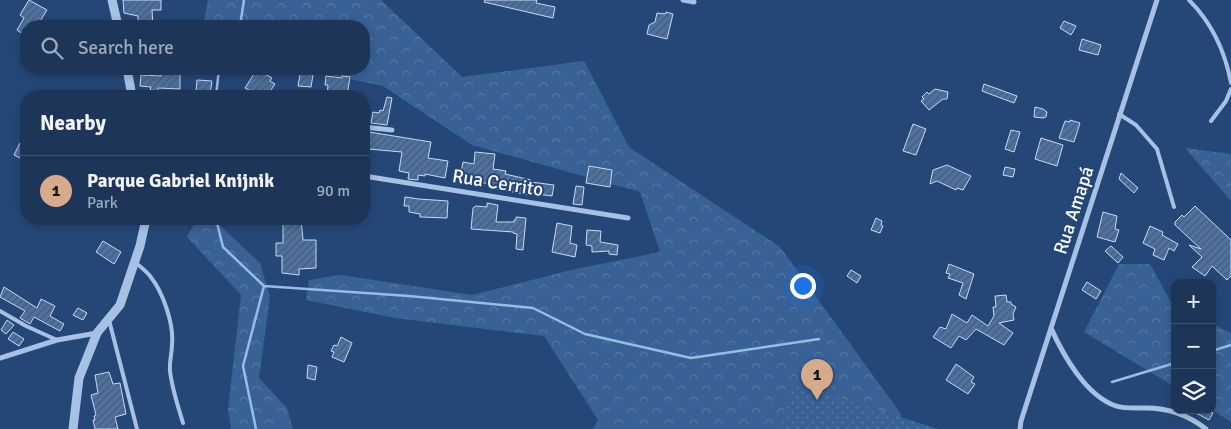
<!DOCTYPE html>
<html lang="en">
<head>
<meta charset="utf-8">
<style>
  :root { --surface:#1c3559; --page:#294062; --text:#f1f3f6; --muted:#a0abba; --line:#3a506f; --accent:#d6ab8b }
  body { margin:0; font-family:Signika,sans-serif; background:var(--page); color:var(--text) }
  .controls { position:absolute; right:15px; bottom:15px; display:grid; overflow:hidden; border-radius:10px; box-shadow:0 2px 8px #0003 }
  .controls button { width:45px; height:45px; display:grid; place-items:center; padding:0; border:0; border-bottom:1px solid var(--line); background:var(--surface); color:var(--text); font:25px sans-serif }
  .you { position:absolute; left:802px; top:285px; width:18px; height:18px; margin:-12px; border:4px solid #fff; border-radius:50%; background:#1a73e8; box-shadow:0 0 0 8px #1a73e833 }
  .badge { display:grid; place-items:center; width:32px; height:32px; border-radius:50%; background:var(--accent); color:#111; font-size:16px; font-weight:700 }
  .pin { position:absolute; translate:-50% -41px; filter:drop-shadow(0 1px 2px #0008) }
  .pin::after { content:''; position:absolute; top:26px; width:18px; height:15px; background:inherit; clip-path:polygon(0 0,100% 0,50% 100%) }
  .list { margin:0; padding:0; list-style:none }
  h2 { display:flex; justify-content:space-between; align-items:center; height:65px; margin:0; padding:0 20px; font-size:21px }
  h2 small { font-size:16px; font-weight:400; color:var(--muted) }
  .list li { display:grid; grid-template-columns:32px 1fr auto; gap:15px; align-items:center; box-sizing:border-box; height:70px; padding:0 20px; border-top:1px solid var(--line) }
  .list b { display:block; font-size:19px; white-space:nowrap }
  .list p { margin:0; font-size:16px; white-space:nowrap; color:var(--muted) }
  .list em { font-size:16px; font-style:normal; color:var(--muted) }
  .icon { flex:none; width:28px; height:28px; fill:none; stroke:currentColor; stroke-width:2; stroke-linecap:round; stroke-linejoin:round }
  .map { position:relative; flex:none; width:1231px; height:429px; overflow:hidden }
  .search { position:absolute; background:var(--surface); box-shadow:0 2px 8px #0003; left:20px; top:20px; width:350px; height:55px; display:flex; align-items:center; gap:12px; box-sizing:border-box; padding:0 18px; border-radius:20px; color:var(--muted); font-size:19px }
  .panel { position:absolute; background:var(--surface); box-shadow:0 2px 8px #0003; left:20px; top:90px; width:350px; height:135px; border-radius:20px }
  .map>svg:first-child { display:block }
  .forest { fill:url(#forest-crowns) }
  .park { fill:url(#park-dots) }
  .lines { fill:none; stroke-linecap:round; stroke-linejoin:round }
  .stream { stroke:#9abbe4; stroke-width:2.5 }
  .building { fill:url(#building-hatch); stroke:#c8dbf3 }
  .service { stroke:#a6c1e3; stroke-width:4 }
  .minor { stroke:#a6c1e3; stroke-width:5 }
  .tertiary { stroke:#a6c1e3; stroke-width:9 }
  .labels { text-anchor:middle; stroke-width:4; stroke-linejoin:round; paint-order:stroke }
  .street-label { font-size:19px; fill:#fff; stroke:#254777 }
</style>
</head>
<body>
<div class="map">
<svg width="1231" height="429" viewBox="0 0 1231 429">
  <defs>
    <pattern id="forest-crowns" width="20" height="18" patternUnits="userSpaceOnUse" patternTransform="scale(1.25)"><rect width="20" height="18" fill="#386195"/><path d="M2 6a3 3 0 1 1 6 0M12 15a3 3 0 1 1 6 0" fill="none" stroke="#5679a5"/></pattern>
    <pattern id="park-dots" width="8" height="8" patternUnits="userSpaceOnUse" patternTransform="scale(1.25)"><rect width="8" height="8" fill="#386195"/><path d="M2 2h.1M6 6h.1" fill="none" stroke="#5679a5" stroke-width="1.8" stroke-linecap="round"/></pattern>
    <pattern id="building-hatch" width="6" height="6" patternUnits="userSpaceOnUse" patternTransform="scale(1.25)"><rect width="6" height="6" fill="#4d71a1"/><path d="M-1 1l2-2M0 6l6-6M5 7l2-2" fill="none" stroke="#4c5b6e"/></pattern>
  </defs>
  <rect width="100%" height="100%" fill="#254777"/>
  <path class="forest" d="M208,0H381L462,77L584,61L629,147L780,247L901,414L898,429H593L598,420L544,336L395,318L306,300L309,280L341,275L472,295L571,270L660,252L640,192L472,145L383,86L303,69H364V26H203Z
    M1185,148L1231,154V201Z
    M197,219H213L260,263L270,297L259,378L287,408L293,429H231L228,409L241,295L187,237Z
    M1119,264H1150L1172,304L1175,305V387L1084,332Z
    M1212,324L1231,333V422L1212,410Z"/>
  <path class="park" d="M793,383L938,429H778Z"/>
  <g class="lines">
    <path class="stream" d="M240,26L244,0
      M216,96L219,69
      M216,219L223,247L264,286L243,366L256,429
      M264,286L409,296L533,308L585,334L691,358L819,339
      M1212,351L1231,345
      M1112,382L1175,363"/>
  </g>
  <path class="building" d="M29,0L47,10L37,26H26V36L17,30L24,18L20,15Z
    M123,0H161V10H152L153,26H138V16L124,13Z
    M485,0H537L536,3L555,7L553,18L484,2Z
    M666,12L673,14L667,39L647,34L649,25L655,22L657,13L665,14Z
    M1064,21L1076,26L1071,35L1060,28Z
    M1082,39L1101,45L1098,55L1079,50Z
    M257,69L272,78L270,81L275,84L269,93L264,90L261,96L245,88Z
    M301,69H314L311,87L298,86Z
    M161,71L180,72V89L158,88V91L150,90L151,87L140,86L141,75L161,76Z
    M326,76L342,78V76L350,77L347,96H327L328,85H325Z
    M197,80L212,81L210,94L196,92Z
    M984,84L1017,96L1014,103L982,91Z
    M935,89L948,92L947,99H943L929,110L921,101L924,99L922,97L927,92L929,94Z
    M387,97L392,98L387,125L371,123L373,112L379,113L380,110L383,111Z
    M1035,107L1043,109L1047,112L1046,117L1043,118L1034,117Z
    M1070,120L1080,123L1074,142L1059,138L1065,121L1070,122Z
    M913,124L926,129L916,155L903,151Z
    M1011,130L1020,132L1014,152L1005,149Z
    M369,132L431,142L428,158L448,161L445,178L425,174V176L418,175V180L408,179L409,173L399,171L402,152L368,149Z
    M1041,138L1063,145L1057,166L1035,159Z
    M20,143L26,146V161L14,155Z
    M475,152L495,154L493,169L506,171L505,174L531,180V182L554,185L552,196L529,193V195L493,188L491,187V184L460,179L463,162L474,164Z
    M947,165L971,176L963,190L957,188L956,190L937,181L930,184L933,170Z
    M589,166L612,170L610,187L586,183Z
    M1005,167L1015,169L1013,177L1003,175Z
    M1121,173L1138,188L1134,193L1119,179Z
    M576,186L584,187L582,205L573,204Z
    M405,197L419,199L448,201L447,218L420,217V214L409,212V206H404Z
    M487,203L498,205L496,222H514V220H516V217L526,218L523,250L516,249L517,234L513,233V232L471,229L473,208L476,206L487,207Z
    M1195,206L1231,240V276L1227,280L1212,266L1205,276L1192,267L1202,257L1189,245L1201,249L1175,225V222L1182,215L1184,217Z
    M1103,212L1117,216L1115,229L1119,230L1115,242L1097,237Z
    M876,218L882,221L881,225L883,226L880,233L871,230Z
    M283,219H301L303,240H316V268L299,269V275L282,273V256H276V243H283Z
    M557,223L572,226L570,243L577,245L575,257L552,252Z
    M1150,226L1163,232L1162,235L1178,244L1174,251L1169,248L1164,260L1153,255L1155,249L1143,243Z
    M587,230L601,231L600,242L618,245L617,255L609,254V251L592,252V246L586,245Z
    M103,241L121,252L114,264L96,252Z
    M1111,246L1123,257L1118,263L1105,251Z
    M949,264L974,274L966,299L959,295L963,283L948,278L950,274L946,273Z
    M851,270L861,276L857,283L847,276Z
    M1087,282L1101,291L1096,299L1082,290Z
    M4,287L37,308L41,299L55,306L50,316L64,324L60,331L34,317L30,324L20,318L25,311L0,297Z
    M1006,295L1007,302H1011V304L1016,307L1013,314L1014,320L999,323L1013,333L1004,345L976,329L966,340L959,336L951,348L933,337L940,327L946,329L952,314L967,323L972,315L988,326L994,316L993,307H996L995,296Z
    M78,308L87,313L83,320L73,315Z
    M7,320L14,325L6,334L1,330Z
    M13,332L24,339L19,346L8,339Z
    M341,337L352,343L344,362L332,357L334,352L331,351L334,345L337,346Z
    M956,364L974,377L971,382L975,384L968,394L946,380Z
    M308,365L317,367L315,380L307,378Z
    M109,372L113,384L120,383L126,414L115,417L118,429H95L93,420H95L94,416L96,415L91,395L98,393L95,375Z
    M1190,410H1207L1213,413L1209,420Z"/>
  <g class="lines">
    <path class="service" d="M1189,0C1212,23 1225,51 1231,83
      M1119,114L1136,125L1157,149L1174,207
      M1211,121L1226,101L1231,89
      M136,263C141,267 146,271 150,276C163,292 174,324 172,344C172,354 169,362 170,371C172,389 178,406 183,423
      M0,311L26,326L57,340
      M109,320L137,429"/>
    <path class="minor" d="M683,0L694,2
      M132,93L153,96
      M364,127L392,130
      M364,176L628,218
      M1051,328C1063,355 1086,396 1116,406C1125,409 1137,408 1146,408C1169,408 1188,415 1206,429
      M0,358L57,340L97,333
      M1020,429L1021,421L1157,0"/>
    <path class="tertiary" d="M112,0L118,26
      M127,69L132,96
      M73,429L79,378L97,333L120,305L140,246L146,219"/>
  </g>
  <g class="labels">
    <g class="street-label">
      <text transform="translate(498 182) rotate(9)" y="7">Rua Cerrito</text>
      <text transform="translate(1073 210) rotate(-72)" y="7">Rua Amapá</text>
    </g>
  </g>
</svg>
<div class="controls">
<button>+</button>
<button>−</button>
<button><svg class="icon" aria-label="layers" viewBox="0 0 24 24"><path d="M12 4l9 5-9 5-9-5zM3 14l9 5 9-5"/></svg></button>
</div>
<div class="you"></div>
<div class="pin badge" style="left:817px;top:400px">1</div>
<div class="search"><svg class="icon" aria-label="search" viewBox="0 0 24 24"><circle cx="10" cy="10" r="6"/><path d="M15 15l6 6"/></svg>Search here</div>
<section class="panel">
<h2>Nearby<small></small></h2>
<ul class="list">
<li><span class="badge">1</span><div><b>Parque Gabriel Knijnik</b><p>Park</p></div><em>90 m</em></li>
</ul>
</section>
</div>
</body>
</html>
